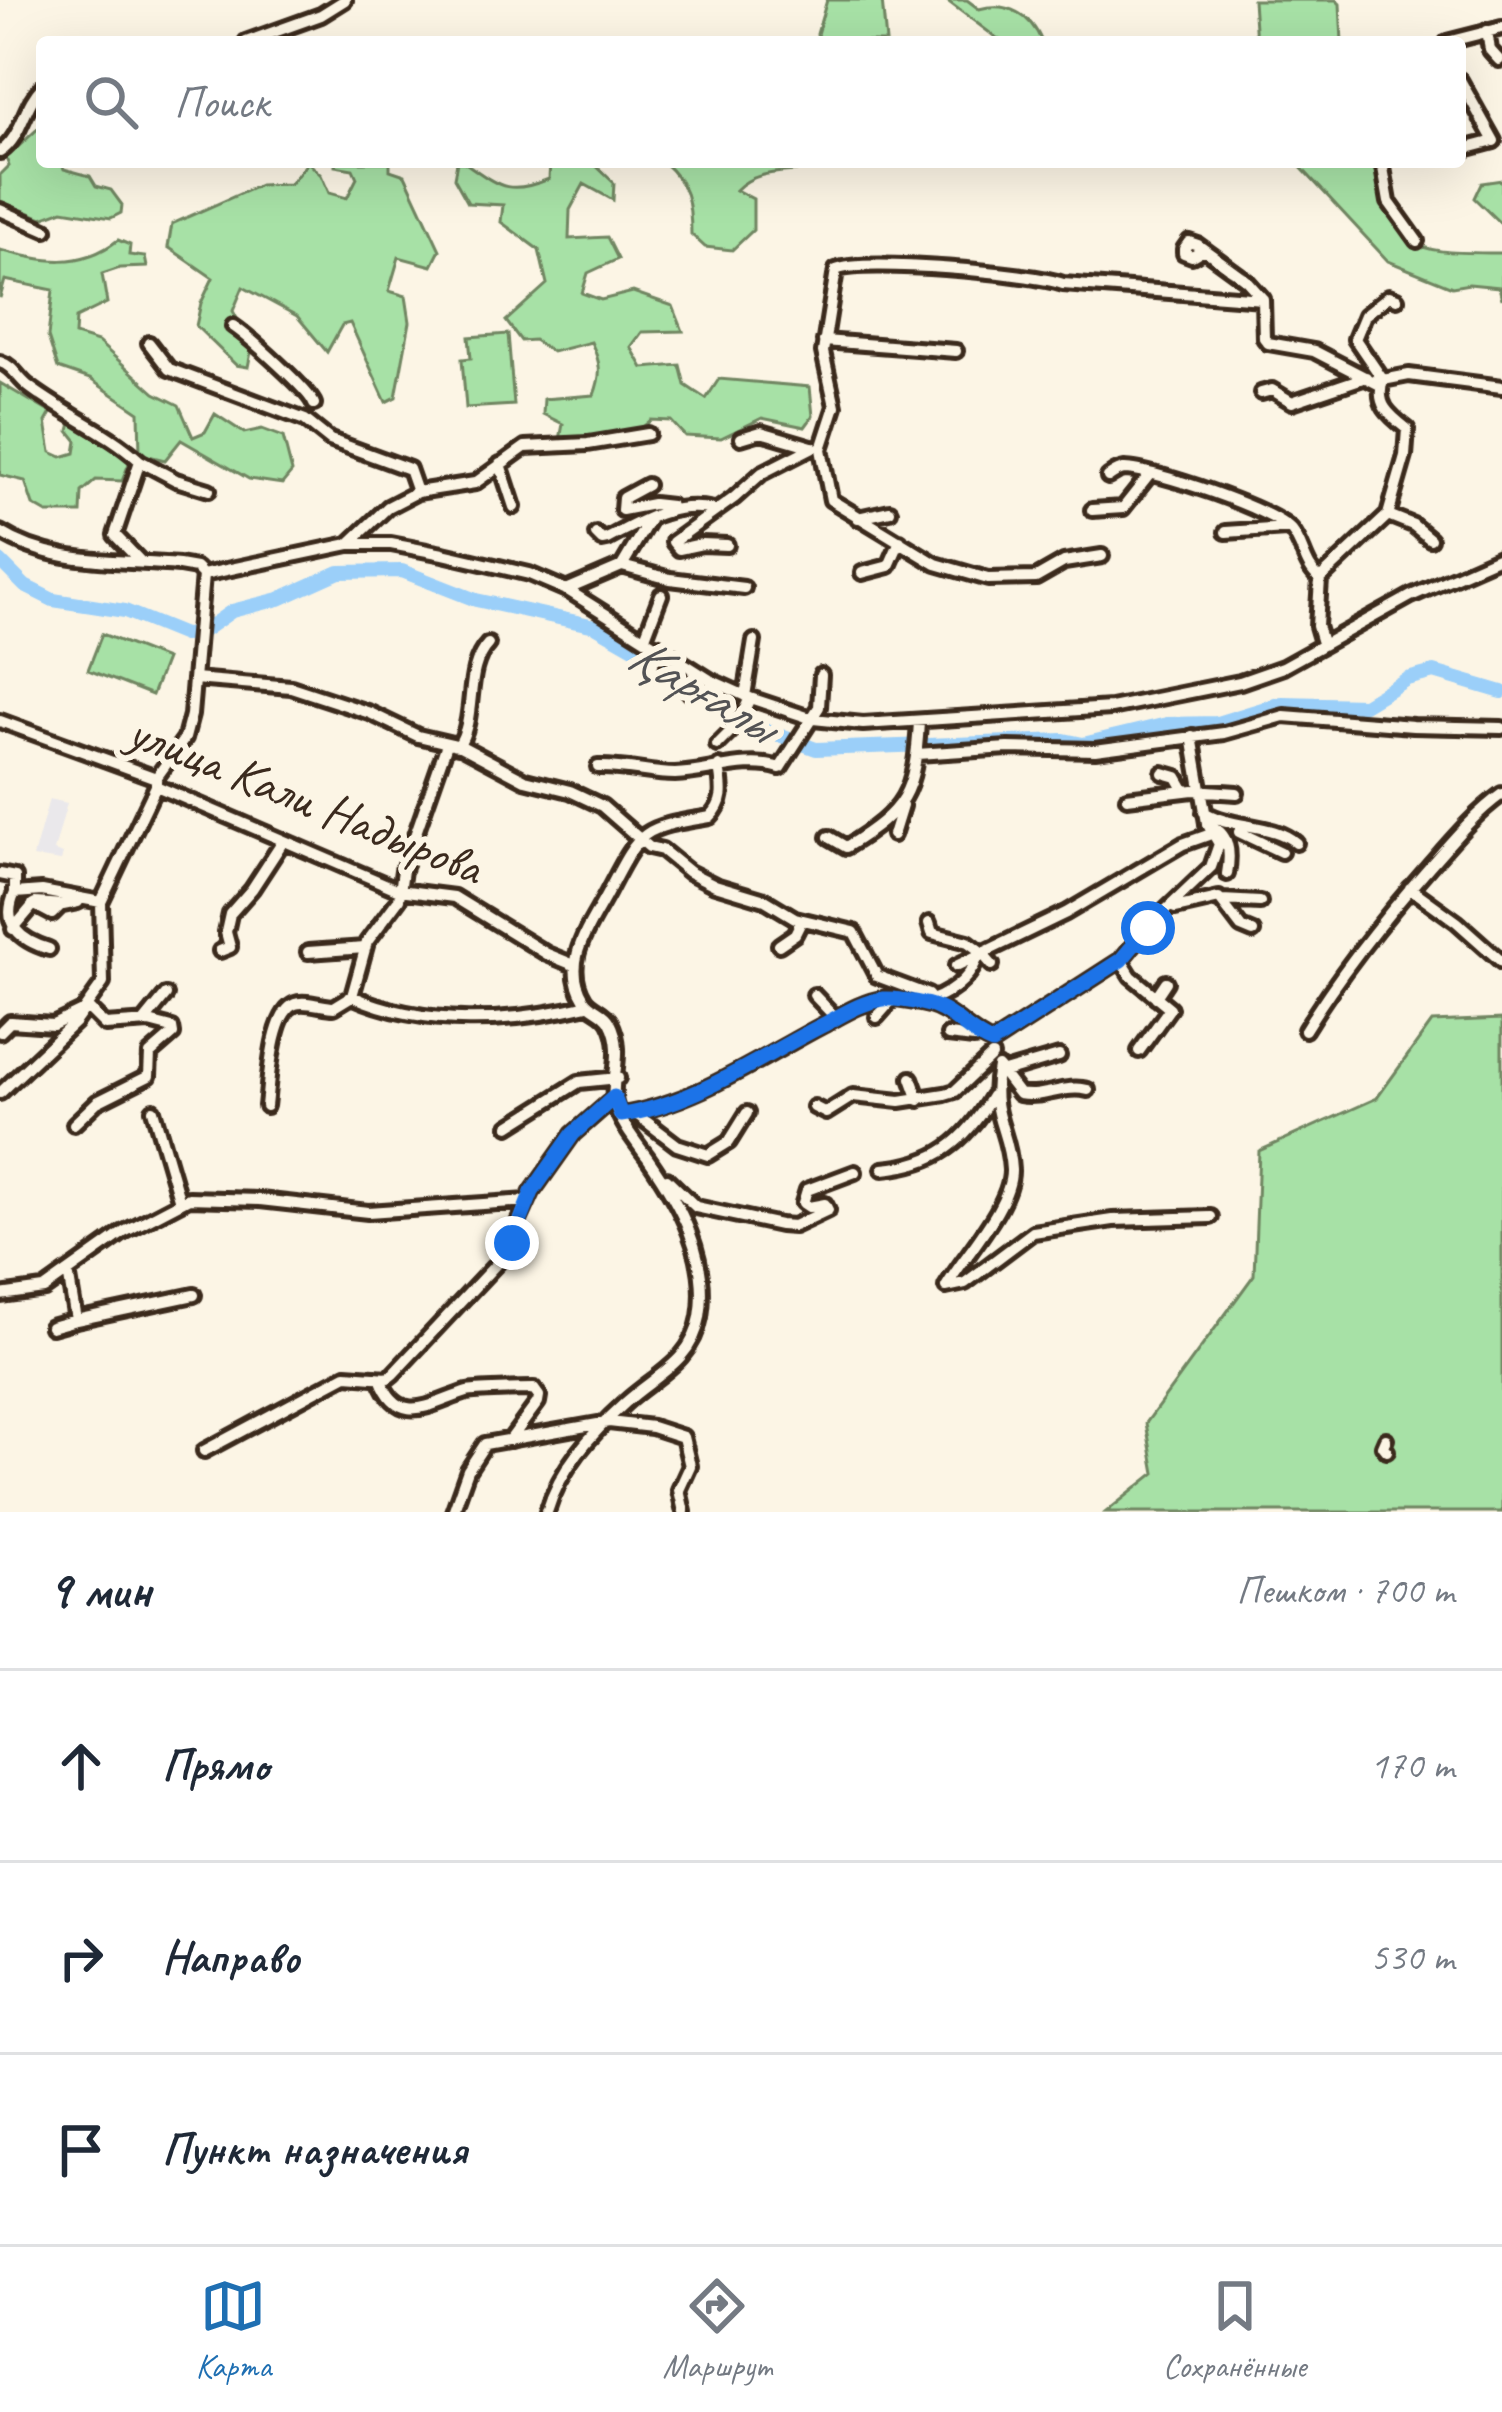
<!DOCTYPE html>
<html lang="ru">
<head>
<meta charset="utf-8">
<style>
  :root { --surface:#fff; --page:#f2f2f3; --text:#1f2937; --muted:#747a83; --line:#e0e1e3; --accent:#1f6fb2 }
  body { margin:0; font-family:Caveat,sans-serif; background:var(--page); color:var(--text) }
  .stop { position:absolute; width:36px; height:36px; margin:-27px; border:9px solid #1a73e8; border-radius:50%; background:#fff }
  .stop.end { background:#1a73e8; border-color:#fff; box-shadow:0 3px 12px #0008 }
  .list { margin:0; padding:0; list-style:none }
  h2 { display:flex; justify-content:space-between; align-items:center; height:156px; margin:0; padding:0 48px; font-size:51px }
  h2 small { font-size:39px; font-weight:400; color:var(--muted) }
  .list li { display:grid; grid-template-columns:78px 1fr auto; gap:36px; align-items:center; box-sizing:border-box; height:192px; padding:0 48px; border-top:3px solid var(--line) }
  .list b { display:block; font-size:45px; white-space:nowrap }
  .list em { font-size:39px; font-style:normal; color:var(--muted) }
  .icon { flex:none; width:66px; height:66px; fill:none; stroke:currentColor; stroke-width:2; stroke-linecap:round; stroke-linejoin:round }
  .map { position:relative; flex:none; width:1502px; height:1512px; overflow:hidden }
  .search { position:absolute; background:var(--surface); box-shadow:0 12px 48px #0002; left:36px; right:36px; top:36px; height:132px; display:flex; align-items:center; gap:30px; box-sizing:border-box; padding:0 42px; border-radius:12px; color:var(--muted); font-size:45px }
  .sheet { height:732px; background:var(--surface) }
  nav { display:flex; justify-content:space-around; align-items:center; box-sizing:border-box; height:168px; border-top:3px solid var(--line); background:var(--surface); font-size:33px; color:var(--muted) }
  nav a { display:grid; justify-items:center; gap:6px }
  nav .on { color:var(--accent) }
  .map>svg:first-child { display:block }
  .built { fill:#eae8eb }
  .green { fill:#a7e1a6; stroke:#718662; stroke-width:3 }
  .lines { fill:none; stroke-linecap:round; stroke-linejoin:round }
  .river { stroke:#9bcff9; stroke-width:14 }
  .minor-casing { stroke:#3b2a1e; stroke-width:20 }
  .minor { stroke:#fcf5e5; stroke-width:10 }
  .route { stroke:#1a73e8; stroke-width:15 }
  .labels { text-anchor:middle; stroke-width:12; stroke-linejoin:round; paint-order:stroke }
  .street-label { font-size:51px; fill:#3b2a1e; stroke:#fcf5e5 }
  .water-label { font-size:54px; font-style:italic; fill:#535355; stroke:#fcf5e5 }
</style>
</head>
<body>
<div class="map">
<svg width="1502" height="1512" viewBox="0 0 1502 1512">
  <rect width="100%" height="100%" fill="#fcf5e5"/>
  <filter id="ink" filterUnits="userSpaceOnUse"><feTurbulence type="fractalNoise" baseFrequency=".00833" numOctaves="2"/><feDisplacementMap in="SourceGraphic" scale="24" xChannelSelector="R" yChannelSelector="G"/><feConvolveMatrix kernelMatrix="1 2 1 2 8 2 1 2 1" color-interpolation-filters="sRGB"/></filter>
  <g filter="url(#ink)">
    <path class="built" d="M49,799L67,803L54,851L63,854L61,861L33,857Z"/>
    <path class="green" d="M827,0H882L886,42H822L817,34Z
      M946,0H967L979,9C1008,1 1031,15 1042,42H1002Z
      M1253,0H1336L1340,4L1342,42H1256Z
      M42,125V162H61L64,169L90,176L96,186L111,190L122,205L121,213L111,218L63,210L42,218L0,201V175L9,166L6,158Z
      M308,162L321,175L329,193L347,198L357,178L353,169L335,166V162H390V170L405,175L440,250L432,266L399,257L389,291L406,296L410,322L396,397L386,402L350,323L342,325L327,352L297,316L243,287L233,311L252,347L248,367L236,365L196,326L201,303L213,278L168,247L172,224L260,185L290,184Z
      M457,162H464C499,186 507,196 549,179L550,162H592L614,183L613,200L584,184L570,210L569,239L607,237L618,259L588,273L582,293L601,300L633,292L673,306L683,331L642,332L631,347L643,368L680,365L685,385L706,399L719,379L810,387L813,416L805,427L762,418L721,438L685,436L671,421L651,420L631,437L559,445L563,424L543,414L544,399L594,395C602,374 601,363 591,342L552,352L534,340L521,341L506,321L547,284L539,250L501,222L503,205L468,203L454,178Z
      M663,162H799L796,171C774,173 752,173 736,190L753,199V230L732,250L705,247L691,234C691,202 688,184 663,162Z
      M1296,162L1374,164C1397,257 1415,252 1502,253V299L1499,287L1469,284L1452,287L1388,261Z
      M1502,180V225L1474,198L1481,183Z
      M118,240L130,245L129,255L145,257L147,267L120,268L102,274L107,303L76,318L75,335L98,342L155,393L179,405L193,437L205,432L215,414L244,433L262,429L283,437L292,472L282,484L249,479L181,440L165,460L140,454L139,412L90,379L58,368L48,337L53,290L5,280L0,298V250C43,262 81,269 118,240Z
      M508,334L514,405L466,408L462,359L471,358L469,337Z
      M0,383L51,413L46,422L51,452L62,457L75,453L77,441L69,431L71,423L130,461L122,481L96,480L82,492L81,513H47L33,505L25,481L0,475Z
      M102,634L166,659L152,695L88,670Z
      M1502,1019V1512H1106L1155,1473L1146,1423L1254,1275L1259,1151L1377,1098L1432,1022Z"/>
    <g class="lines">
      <path class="river" d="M0,561L25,586L53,600L125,611L184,635L199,634L232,611L279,599L339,572L402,571L476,600L595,626L658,662L678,678L726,702L752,725L816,749L1064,740L1083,744L1167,724L1217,723L1282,703L1364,705L1407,679L1434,672L1502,692"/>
      <defs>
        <path id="minor" d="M1487,31L1490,50L1499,60
          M246,42L321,15L345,0
          M1447,42L1502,28
          M1460,80L1494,141L1460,150
          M0,152C23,136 23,106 42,87
          M1382,162L1389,202L1417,241
          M0,210L46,230
          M1202,250L1192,256L1184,253V249L1189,242L1198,245L1246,280L1263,299
          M1263,299L1264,338L1268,343L1314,351L1380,385
          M233,326C248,336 310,391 314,404
          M824,341L956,351
          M149,343L169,369L305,420L330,440L409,469L417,492L388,507L349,544
          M0,362C13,366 17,377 28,386C64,414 106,430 140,461L115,535L141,562
          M1383,380L1355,339L1365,315L1389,296L1397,299
          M1261,393L1272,390L1292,402L1366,377
          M741,438L761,432L812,447
          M140,461L176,480L209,490
          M500,464L514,507
          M1108,477C1114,473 1117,470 1125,469C1152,469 1275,510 1292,531C1304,546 1304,566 1320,579L1317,626L1322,643
          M647,485L623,498L622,510L653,504L671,506
          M417,492L475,483L525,447L588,444L648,434
          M1092,510L1123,508L1150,474
          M1388,515L1413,525L1430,539
          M858,518L890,511
          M0,532C54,566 117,559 179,565L196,568L203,575
          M1226,532L1286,528
          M596,534L602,540L607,539C642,521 672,501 714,510
          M727,545L702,544L679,549L673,542L734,498L762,473L813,447
          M1102,556L1064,562L1036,578L988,579L936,564L831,500L821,449L835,406L823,352L836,270C861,258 1034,273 1063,284L1263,299
          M622,566L651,517
          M862,573L889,566L900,541
          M203,575L349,544H391L443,554L529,574L569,591L710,680L750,698L813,719L863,724L1111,708L1240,682L1283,667L1411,596L1502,556
          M1320,579L1388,515L1405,456L1407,429C1389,415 1375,404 1383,380L1409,375L1502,387
          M566,590L622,566L670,579L744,588
          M645,637L661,595
          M651,674L657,645
          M194,679L291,687L370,713L418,736L461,746L525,780L570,791L602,806L649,847L662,850L689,872L715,885L765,900L795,918L854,932L877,976L928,995L932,1000L929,1005
          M689,692L695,671
          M745,696L754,641
          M0,721L156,778V786L399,890L454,897L547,954L574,965
          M717,745L737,725L750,698
          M458,746C478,717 463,670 488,644
          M917,754L1008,748L1095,750L1224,733L1284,716L1413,726L1502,728
          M598,767C625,766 650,774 675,774C709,773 747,757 780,768L819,707L821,675
          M1163,773L1177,777L1185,791
          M156,778L185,738L191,715L203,575
          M1127,798L1193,790L1237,793
          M1204,812C1232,829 1273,823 1296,843
          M1207,824C1230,833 1231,852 1227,874
          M1239,832L1281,852
          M893,835L902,806
          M829,837L846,847C906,810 915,793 919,722
          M0,874L15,877V893
          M1410,888L1457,922L1502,962
          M1222,900L1260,902
          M33,904L52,914L61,905
          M1175,908L1219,898L1241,927L1253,932
          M929,923L932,933L968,942L980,951C973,976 955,991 932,1000
          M13,929L35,903L63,905L78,902
          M779,945L795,934L802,920
          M49,949C22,941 0,925 15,893L42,891L101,902
          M220,951L230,947L226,932L230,914L252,889L282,843
          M980,951L992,965
          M308,952L365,948
          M1121,960L1131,976L1170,1008L1139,1051
          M956,966L1066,913L1183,844L1211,834
          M814,995L836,1018
          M352,996C424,1028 512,1023 588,1005
          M1156,997L1166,982
          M877,1017L892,1000
          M144,1022L166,995
          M1305,1030C1341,971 1384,918 1429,867C1452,841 1474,814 1502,794
          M0,1032L10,1022L53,1025L88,1008L105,1025L149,1022L172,1028L173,1034L150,1054L149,1076L97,1102L74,1124
          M948,1035L974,1038
          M992,1043L1121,960L1147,928L1211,867L1219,844L1207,823L1192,736
          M999,1068L1019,1094C1045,1099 1064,1084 1088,1090
          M1001,1073L1059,1056
          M911,1078L919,1100
          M0,1093L75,1022L103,983L101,902L156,786
          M266,1106C269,1083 271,1013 295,1004C305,1000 324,1007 334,1007L352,996L367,942L399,899L403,870L447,744
          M814,1107L826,1113L853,1096L900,1101L945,1094L955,1091L992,1056
          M153,1110L180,1202
          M635,1113L677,1145L708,1155L729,1142L747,1113
          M621,1115C694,1104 760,1058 823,1025C842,1015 862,1002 883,999C896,998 915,1002 929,1005C953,1011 969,1034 992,1043
          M509,1126L579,1082L618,1078
          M883,1169C937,1164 965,1142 992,1096
          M667,1179L696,1207L780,1225L794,1226L828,1210L825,1204L809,1207L803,1203L807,1190L855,1172
          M68,1272L76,1320L194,1295
          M946,1287L965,1283L1033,1232L1113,1220L1211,1217
          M946,1287C963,1257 1012,1205 1011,1170C1009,1129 988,1115 998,1067
          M0,1295L44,1289L124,1232L189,1198L260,1200L368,1212L528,1201
          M51,1327L76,1320
          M380,1378C399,1429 431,1403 467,1392C475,1390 524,1389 534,1389L539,1396L538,1402L510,1440
          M1386,1439L1383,1446L1387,1451
          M204,1451L346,1375L388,1378L393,1374L502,1258L532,1192L573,1134L614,1098
          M453,1512L468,1470L485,1444L609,1422L652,1427L683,1437L690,1466L679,1490L684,1512
          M547,1512C560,1468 591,1434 625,1403C654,1376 692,1362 700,1317C710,1258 680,1204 647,1157C636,1142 619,1121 615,1103C609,1081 626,1052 610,1022C604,1011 590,1009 584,999C560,960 592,924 609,890C641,828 642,828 710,817C726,801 722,787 719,766"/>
      </defs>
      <use href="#minor" class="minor-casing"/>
      <use href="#minor" class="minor"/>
    </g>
  </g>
  <g class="lines" filter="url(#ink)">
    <path class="route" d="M512,1243L532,1192L573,1134L614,1097L621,1115C694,1105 759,1057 823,1025C842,1015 862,1002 883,999C897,998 915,1002 929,1005C953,1011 969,1035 992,1043L1121,960L1148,928"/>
  </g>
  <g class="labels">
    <g class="street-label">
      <text transform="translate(306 798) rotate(22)" y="18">улица Кали Надырова</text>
    </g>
    <g class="water-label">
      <text transform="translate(703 688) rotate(30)" y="19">Қарғалы</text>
    </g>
  </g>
</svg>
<div class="stop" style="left:1148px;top:928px"></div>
<div class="stop end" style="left:512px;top:1243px"></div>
<div class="search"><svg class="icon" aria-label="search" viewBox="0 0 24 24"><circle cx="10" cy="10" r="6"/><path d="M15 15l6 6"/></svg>Поиск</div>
</div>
<section class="sheet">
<h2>9 мин<small>Пешком · 700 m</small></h2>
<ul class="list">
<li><svg class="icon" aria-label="ahead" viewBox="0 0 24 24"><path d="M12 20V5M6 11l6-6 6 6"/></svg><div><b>Прямо</b></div><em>170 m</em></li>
<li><svg class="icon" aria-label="right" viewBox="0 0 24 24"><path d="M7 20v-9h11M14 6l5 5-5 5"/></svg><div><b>Направо</b></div><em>530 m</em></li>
<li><svg class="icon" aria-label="arrive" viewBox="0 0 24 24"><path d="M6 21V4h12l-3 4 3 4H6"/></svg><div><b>Пункт назначения</b></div></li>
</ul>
</section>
<nav>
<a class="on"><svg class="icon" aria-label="map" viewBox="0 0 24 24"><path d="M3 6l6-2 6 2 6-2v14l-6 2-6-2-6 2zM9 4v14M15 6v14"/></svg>Карта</a>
<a><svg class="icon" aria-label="directions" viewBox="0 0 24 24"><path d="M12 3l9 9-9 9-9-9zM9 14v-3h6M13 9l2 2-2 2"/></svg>Маршрут</a>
<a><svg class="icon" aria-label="saved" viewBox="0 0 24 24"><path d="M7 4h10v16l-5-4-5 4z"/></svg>Сохранённые</a>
</nav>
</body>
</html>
